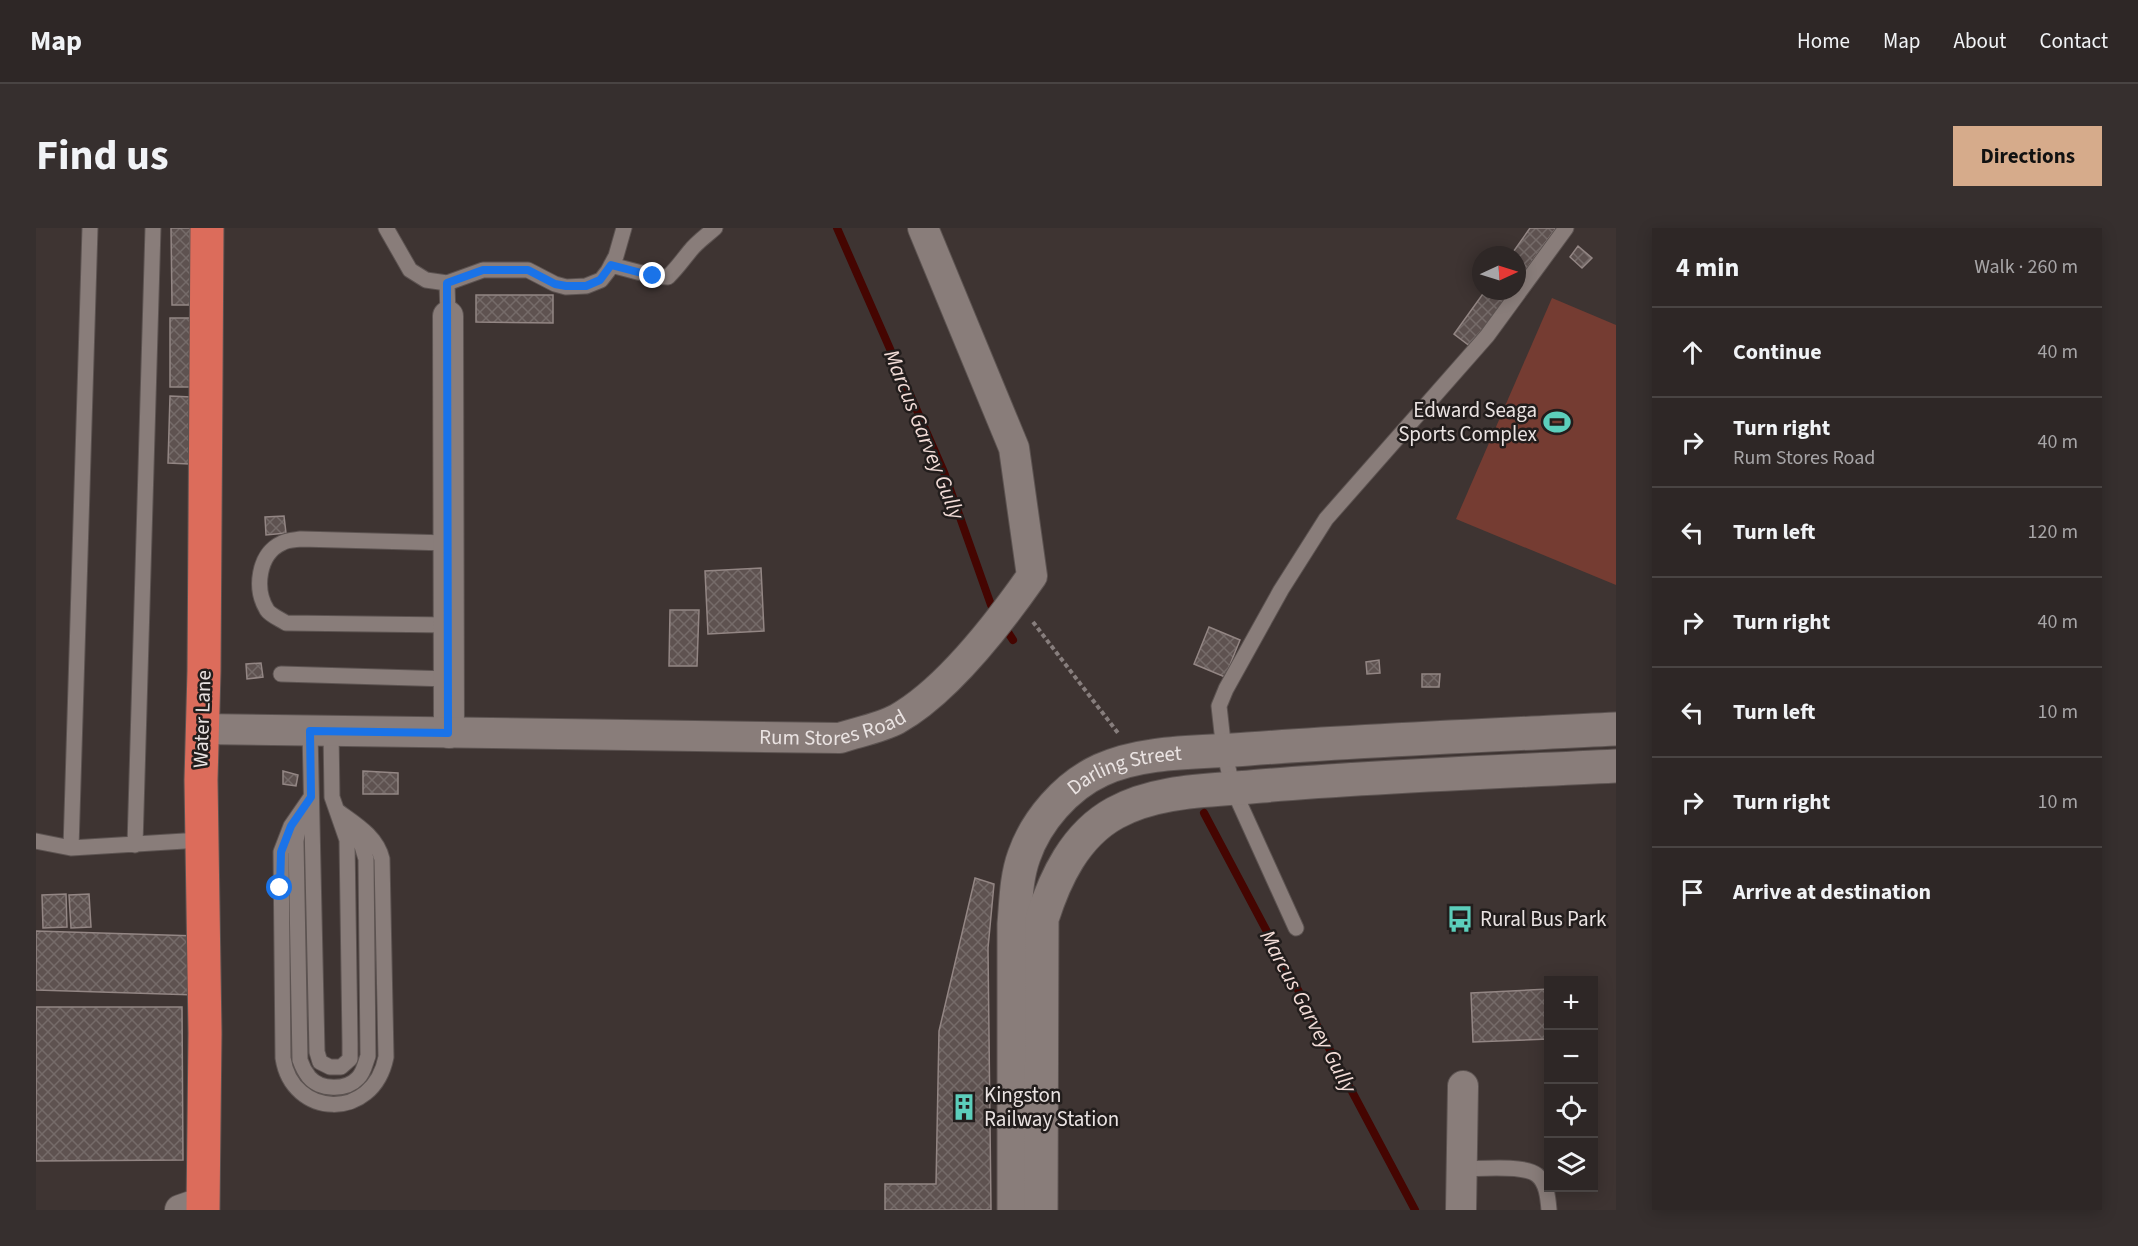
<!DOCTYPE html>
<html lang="en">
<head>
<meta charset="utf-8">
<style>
  :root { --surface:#2e2726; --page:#362f2e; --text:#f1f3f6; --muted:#a7a5a7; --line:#494443; --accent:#d6ab8b }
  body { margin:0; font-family:"Source Sans 3",sans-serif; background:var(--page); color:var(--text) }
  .controls { position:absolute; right:18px; bottom:18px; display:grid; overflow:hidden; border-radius:0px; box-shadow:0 3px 15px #0003 }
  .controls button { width:54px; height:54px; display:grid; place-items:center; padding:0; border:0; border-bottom:2px solid var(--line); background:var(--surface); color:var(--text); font:30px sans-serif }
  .compass { position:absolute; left:1436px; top:18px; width:54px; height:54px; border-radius:50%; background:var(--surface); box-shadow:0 3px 15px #0003; rotate:86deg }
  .stop { position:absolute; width:18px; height:18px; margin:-14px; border:4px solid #1a73e8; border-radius:50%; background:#fff }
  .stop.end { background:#1a73e8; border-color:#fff; box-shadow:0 2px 6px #0008 }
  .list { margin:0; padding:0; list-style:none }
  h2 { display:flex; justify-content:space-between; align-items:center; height:78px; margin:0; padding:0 24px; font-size:26px }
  h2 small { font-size:20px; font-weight:400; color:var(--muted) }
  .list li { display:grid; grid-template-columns:39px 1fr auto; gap:18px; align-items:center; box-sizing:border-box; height:90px; padding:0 24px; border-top:2px solid var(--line) }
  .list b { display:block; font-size:22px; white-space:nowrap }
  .list p { margin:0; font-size:20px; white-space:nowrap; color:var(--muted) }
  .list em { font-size:20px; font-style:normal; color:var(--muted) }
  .icon { flex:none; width:33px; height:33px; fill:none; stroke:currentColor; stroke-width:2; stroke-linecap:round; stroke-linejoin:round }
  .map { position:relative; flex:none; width:1580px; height:982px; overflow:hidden; border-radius:0px }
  header { display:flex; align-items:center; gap:36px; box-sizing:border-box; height:84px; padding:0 30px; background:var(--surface); border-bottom:2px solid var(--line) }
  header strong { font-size:28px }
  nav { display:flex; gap:33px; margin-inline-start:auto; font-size:21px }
  .intro { display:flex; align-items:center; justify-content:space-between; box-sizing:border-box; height:144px; padding:0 36px }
  h1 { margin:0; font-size:42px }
  .button { padding:15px 27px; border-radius:0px; background:var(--accent); color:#111; font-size:21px; font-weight:700 }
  main { display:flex; gap:36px; padding:0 36px }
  aside { flex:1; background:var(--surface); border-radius:0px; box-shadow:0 3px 15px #0003 }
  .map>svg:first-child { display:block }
  .pitch { fill:#753c32 }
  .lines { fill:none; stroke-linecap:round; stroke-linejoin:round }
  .stream { stroke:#450501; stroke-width:8 }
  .building { fill:url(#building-cross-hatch); stroke:#938684; stroke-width:1.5 }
  .lane-casing { stroke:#5c5351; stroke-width:17 }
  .street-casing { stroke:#5c5351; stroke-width:32 }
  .secondary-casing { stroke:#5c5351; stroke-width:35 }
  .highway-casing { stroke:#5c5351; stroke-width:35 }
  .path { stroke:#877e7d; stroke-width:4; stroke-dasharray:4.5 3; stroke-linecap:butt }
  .lane { stroke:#897d7a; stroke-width:15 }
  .street { stroke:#897d7a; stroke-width:30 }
  .secondary { stroke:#897d7a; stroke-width:33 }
  .highway { stroke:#dc6c5b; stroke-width:33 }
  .route { stroke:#1a73e8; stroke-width:8 }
  .labels { text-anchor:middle; stroke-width:5; stroke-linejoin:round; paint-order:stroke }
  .poi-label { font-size:21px; fill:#eae3e2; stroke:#221d1c; text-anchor:start }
  .street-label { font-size:21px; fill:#eae3e2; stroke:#221d1c }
  .water-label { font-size:22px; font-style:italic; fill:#f3ddd8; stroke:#221d1c }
</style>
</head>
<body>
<header>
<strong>Map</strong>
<nav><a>Home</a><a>Map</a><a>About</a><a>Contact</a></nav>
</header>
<div class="intro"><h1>Find us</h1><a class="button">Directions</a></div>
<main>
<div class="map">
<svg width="1580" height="982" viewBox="0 0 1580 982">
  <defs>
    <pattern id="building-cross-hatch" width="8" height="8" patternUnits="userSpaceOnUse" patternTransform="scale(1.5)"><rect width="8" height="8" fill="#5e5250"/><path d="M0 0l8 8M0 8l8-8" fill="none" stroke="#756b69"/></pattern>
  </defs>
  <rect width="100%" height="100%" fill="#3e3432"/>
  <path class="pitch" d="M1516,70L1580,97V357L1420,291Z"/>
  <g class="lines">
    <path class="stream" d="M801,0L908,244L955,377L960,385
      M968,398L977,412
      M1168,585L1379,982"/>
  </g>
  <path class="building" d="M135,0H154L155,77H136Z
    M1494,0H1520L1481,54V27H1475Z
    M1542,18L1556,30L1546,40L1534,29Z
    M1449,63H1475L1435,119L1418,106Z
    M440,67H517V95L440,94Z
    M134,90H155V159H134Z
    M134,168L155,169L153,236L132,235Z
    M248,288L250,305L230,307L229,289Z
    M725,340L728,403L672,406L669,343Z
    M634,382H663L661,438H633Z
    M1173,399L1204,412L1189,449L1158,436Z
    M1343,432L1344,445L1331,446L1330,434Z
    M225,435L227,449L211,451L210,436Z
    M1386,446H1404L1403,459H1386Z
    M247,543L262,547L260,558L247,556Z
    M327,543L362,545V566H327Z
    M939,650L958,656L952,720L955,982H849V956H900L903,803Z
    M30,666L31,699L7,700L6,667Z
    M53,666L55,699L35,700L33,667Z
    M0,703L161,708L160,767L0,762Z
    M1512,761V811L1437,814L1435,765Z
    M0,779H146L147,932L0,933Z"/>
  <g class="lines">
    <defs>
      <path id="lane" d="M350,0L374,42L390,52L411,55L412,88
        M575,37L617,48L632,49C642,39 645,34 654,23C661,14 670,8 679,0
        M411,55L447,42H492L519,56L530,59L550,58L565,52L572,43L580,28L588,0
        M412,315L265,311C259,312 251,312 246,315C222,326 218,361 231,382C234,387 244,391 250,395L412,397
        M245,446L413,451
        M274,503L281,824L284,834L294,839H305L314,831V815L311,612L296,569L295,503
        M275,569L255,598L245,624L247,830C256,890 337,894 350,829L346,631C341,609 321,597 303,584
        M263,595L260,613L264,832C266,838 269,844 273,849C284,862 310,863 322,850C328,844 329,836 332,828L330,631L323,608L315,597
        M0,613L35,620L165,612
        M99,617L117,0
        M35,620L54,0
        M1260,700L1197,561L1188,523L1183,478L1190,461L1245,362L1290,291L1451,108L1530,0
        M1425,941C1443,941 1488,936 1501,947C1511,955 1512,971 1513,982"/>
      <g id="street">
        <path d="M412,88L413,505"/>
        <path id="s1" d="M165,501L804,510C822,504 844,500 861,491C911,463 963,395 996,348L978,220L887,0"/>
        <path d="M144,982L167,974"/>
        <path d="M1425,982L1427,858"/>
      </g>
      <g id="secondary">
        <path id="s2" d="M978,982V696C980,674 980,650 988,628C1000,593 1030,558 1065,542C1109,522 1164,525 1212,521C1335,512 1458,507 1580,501"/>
        <path d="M1005,982L1006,691C1019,650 1039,607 1079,585C1123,561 1176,563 1225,558C1343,548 1462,544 1580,538"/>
      </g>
      <path id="highway" d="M167,982L169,805L165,552L168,443L171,0"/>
    </defs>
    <use href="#lane" class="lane-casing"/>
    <use href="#street" class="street-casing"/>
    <use href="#secondary" class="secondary-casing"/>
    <use href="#highway" class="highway-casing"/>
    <path class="path" d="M997,394L1082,505"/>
    <use href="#lane" class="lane"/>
    <use href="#street" class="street"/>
    <use href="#secondary" class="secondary"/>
    <use href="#highway" class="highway"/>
  </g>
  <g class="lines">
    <path class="route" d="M244,660L245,624L255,598L275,569L274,503L412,505L411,55L447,42H492L519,56L530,58H550L564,52L575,37L617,48"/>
  </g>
  <defs>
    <symbol id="stadium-bare" viewBox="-9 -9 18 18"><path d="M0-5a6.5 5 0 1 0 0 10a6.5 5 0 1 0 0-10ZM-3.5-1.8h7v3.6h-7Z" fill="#5ccebb" stroke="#221d1c" stroke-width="2.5" paint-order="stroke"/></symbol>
    <symbol id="bus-bare" viewBox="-9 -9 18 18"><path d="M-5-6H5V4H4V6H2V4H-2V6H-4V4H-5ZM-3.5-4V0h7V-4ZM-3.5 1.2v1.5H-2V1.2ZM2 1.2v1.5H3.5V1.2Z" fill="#5ccebb" stroke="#221d1c" stroke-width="2.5" paint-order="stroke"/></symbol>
    <symbol id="building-bare" viewBox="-9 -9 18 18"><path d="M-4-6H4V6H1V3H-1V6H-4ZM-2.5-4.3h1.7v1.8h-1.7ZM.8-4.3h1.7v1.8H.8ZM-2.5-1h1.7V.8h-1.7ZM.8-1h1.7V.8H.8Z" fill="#5ccebb" stroke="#221d1c" stroke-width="2.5" paint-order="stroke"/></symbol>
  </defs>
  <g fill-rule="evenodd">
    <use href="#stadium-bare" x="1502" y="175" width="38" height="38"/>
    <use href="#bus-bare" x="1405" y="672" width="38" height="38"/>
    <use href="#building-bare" x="909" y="860" width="38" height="38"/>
  </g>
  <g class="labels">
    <g class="poi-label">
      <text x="1501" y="189" text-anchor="end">Edward Seaga<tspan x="1501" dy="24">Sports Complex</tspan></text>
      <text x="1444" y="698">Rural Bus Park</text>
      <text x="948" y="874">Kingston<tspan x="948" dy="24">Railway Station</tspan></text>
    </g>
    <g class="street-label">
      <text transform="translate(166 491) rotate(-88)" y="7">Water Lane</text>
      <text dy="7" stroke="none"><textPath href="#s1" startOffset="633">Rum Stores Road</textPath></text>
      <text dy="7" stroke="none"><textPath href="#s2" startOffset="496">Darling Street</textPath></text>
    </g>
    <g class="water-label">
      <text transform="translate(889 206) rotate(68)" y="8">Marcus Garvey Gully</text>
      <text transform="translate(1273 783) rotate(62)" y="8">Marcus Garvey Gully</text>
    </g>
  </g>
</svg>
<div class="controls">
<button>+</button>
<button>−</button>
<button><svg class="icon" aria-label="locate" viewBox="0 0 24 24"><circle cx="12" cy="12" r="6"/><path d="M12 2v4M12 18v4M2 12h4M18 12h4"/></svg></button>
<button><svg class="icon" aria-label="layers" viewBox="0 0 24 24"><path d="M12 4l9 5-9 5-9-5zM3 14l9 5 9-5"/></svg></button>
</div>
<svg class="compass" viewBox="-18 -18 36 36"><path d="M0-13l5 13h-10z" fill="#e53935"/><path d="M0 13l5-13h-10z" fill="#a7a5a7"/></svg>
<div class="stop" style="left:244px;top:660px"></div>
<div class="stop end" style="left:617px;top:48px"></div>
</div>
<aside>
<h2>4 min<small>Walk · 260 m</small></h2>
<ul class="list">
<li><svg class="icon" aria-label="ahead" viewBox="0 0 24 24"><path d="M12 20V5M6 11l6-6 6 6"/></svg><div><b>Continue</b></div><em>40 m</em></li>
<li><svg class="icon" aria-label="right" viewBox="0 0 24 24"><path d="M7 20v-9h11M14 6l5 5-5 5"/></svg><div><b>Turn right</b><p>Rum Stores Road</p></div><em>40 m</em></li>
<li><svg class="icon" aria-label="left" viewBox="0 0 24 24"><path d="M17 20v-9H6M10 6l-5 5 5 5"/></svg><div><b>Turn left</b></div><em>120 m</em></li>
<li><svg class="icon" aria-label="right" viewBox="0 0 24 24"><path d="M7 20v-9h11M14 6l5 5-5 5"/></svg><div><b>Turn right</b></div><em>40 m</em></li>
<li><svg class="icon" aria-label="left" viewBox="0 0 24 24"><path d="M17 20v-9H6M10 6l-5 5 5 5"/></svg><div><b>Turn left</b></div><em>10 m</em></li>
<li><svg class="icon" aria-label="right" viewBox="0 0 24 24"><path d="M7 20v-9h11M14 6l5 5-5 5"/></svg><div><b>Turn right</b></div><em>10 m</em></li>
<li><svg class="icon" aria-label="arrive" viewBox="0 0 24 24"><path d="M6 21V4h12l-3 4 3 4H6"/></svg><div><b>Arrive at destination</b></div></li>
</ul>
</aside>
</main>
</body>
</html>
